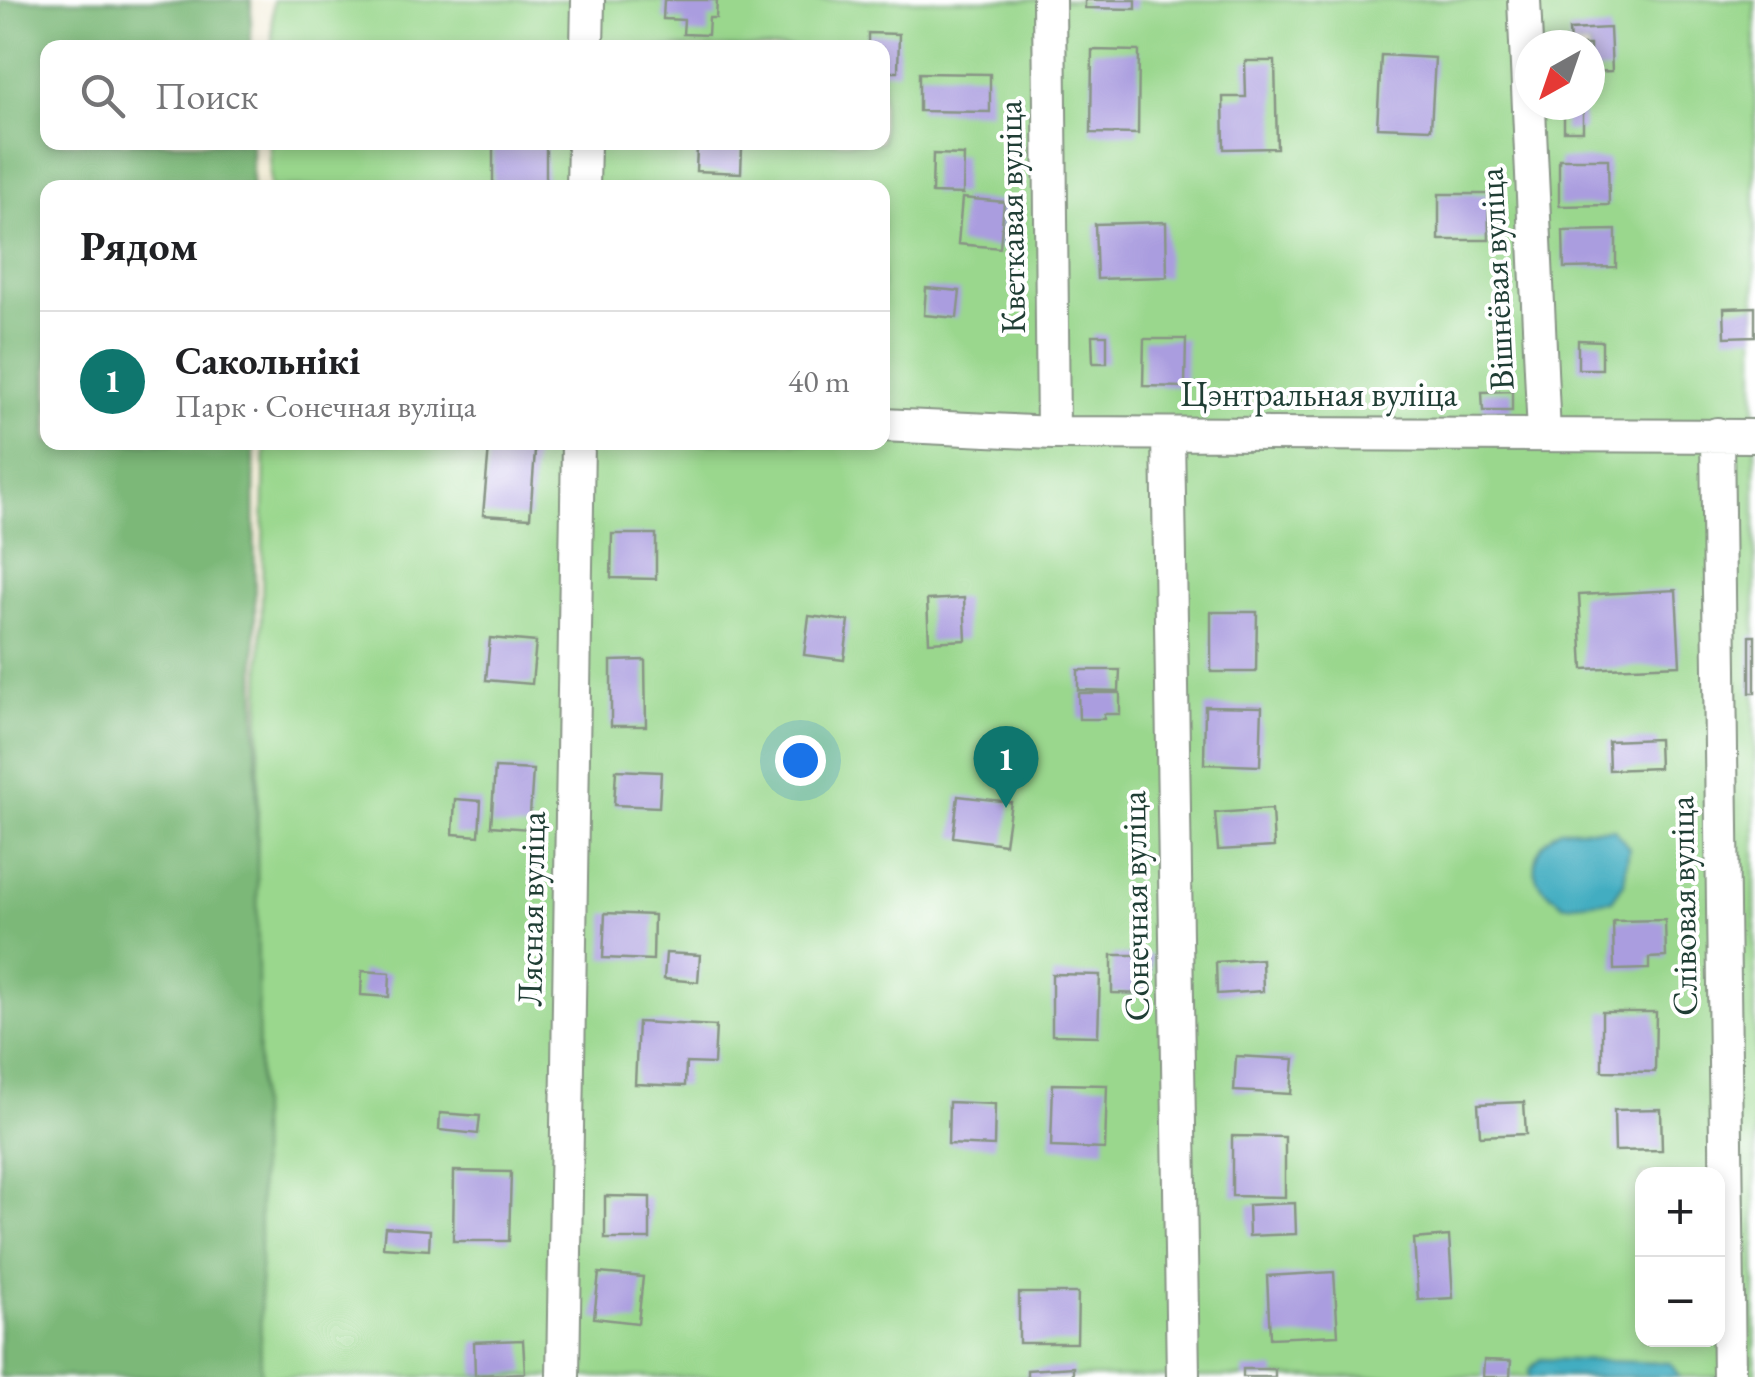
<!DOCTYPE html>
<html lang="ru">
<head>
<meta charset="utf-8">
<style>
  :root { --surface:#fff; --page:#f6f6f6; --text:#202124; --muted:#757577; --line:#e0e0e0; --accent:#0f766e }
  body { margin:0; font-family:"EB Garamond",serif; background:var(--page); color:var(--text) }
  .controls { position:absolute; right:30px; bottom:30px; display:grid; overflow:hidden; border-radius:20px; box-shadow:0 5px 15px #0003 }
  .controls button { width:90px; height:90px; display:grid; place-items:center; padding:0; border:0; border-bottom:2px solid var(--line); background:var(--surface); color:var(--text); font:50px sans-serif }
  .compass { position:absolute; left:1515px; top:30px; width:90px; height:90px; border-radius:50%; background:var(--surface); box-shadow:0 5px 15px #0003; rotate:220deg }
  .you { position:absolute; left:800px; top:760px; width:35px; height:35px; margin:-25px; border:8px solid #fff; border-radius:50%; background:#1a73e8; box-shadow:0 0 0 15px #1a73e833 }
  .badge { display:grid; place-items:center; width:65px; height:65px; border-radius:50%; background:var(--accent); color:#fff; font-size:32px; font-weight:700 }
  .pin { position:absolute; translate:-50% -82px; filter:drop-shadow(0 2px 5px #0008) }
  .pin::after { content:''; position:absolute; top:52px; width:35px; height:30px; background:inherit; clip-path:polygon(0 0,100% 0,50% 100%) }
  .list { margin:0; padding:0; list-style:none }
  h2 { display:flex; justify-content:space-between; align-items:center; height:130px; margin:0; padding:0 40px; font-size:42px }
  h2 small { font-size:32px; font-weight:400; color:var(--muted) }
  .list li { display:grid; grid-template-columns:65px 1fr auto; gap:30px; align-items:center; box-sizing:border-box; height:140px; padding:0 40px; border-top:2px solid var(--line) }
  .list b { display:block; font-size:38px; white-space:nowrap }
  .list p { margin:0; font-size:32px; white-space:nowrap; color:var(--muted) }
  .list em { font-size:32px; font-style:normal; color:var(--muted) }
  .icon { flex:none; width:55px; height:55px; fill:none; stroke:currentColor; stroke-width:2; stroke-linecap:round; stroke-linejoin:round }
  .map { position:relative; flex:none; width:1755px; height:1377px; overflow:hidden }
  .search { position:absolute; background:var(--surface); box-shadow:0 5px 15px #0003; left:40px; top:40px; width:850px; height:110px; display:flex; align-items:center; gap:25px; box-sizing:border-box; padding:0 35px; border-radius:20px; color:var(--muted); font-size:38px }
  .panel { position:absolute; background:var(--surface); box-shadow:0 5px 15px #0003; left:40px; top:180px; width:850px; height:270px; border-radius:20px }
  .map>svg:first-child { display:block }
  .green { fill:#9ad78d; stroke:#5c8a60; stroke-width:2.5; fill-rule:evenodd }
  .forest { fill:#7bb878; stroke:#4d7a56; stroke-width:2.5 }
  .water { fill:#42adc1; stroke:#30757a; stroke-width:2.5 }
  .building { fill:#aa9ddf }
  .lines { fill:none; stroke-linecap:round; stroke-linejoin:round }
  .street-casing { stroke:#889586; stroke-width:36 }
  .street { stroke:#fff; stroke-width:32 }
  .labels { text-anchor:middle; stroke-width:8; stroke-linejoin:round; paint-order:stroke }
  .street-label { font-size:35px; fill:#1f3d34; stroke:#fff }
</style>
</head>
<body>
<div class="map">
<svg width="1755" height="1377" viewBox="0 0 1755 1377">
  <rect width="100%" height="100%" fill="#fff"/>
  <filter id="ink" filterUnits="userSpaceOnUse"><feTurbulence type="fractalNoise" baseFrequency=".01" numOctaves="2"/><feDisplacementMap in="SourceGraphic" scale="20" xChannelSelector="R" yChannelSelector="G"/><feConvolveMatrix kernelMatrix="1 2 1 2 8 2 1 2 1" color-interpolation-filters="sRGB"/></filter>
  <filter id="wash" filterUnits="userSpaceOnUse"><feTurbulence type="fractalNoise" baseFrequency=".0048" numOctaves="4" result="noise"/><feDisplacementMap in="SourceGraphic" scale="40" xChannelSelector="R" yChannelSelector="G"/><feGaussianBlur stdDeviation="2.25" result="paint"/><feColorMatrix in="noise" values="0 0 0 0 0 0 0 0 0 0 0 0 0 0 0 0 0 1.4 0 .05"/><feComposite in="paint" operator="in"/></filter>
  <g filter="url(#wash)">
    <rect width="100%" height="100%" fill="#f2edd8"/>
    <path class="green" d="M273,0H1755V1377H247L265,443L882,442V188L270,187V143L882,142V48L272,47ZM1530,45H1590V105H1530ZM1642,1174H1718V1340H1642Z"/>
    <path class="forest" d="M0,0H251V47L48,48V142L252,143V187L48,188V442L254,443L261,1377H0Z"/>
    <path class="water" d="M1560,829H1614L1629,848L1624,883L1612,900L1564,905C1557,899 1544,891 1539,883C1527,860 1542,840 1560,829Z
      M1540,1359L1671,1363L1679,1377H1529V1370Z"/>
    <g id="blocks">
      <path class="building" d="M664,0H717L716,18H709L708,35L683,34L684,20L663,19Z
        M1085,0H1136V9L1085,8Z
        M1610,28L1612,71L1590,72V45H1570L1569,30Z
        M868,33L899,34L898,72H882V48H868Z
        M1092,50L1139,51L1138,134L1091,133Z
        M1381,55L1435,58L1431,129L1377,127Z
        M1245,61H1275L1277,148L1224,149L1223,97H1246Z
        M919,73L990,74V112L919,111Z
        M1564,105H1583V131H1564Z
        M546,146V188H493V147Z
        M697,147L742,148L741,173L696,171Z
        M933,154L964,155L963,194L932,193Z
        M1559,159H1608L1609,205L1559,206Z
        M1439,194H1488L1489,240H1439Z
        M962,198L1004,202L1000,248L958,244Z
        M1166,222L1167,277L1097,279L1095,224Z
        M1616,230V267L1564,268L1563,231Z
        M926,288L960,291L957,318L924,315Z
        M1755,307V336L1725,337L1724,308Z
        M1092,335H1107V363H1093Z
        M1144,339H1186L1185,387L1143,386Z
        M1578,340L1602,341V369H1578Z
        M1512,391V411H1483L1482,392Z
        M489,447L535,451L530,518L483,515Z
        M612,534H656V579L611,578Z
        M1676,590L1680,665L1583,669L1579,595Z
        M964,598L966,640L929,642L927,600Z
        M1211,612H1257L1256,672H1211Z
        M809,616L849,621L844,660L804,655Z
        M1750,636H1755V693H1750Z
        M490,638L536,642L532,684L486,680Z
        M645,660L646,726H611V661Z
        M1078,670H1120L1119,691L1078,690Z
        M1078,693H1120V714H1104V719H1079Z
        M1205,706L1262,707L1260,766L1204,764Z
        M1658,739L1659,768L1609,770L1608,741Z
        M495,768L533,770L529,829L491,826Z
        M616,770L661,772L659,807L614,805Z
        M958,796L1011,802L1005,844L953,837Z
        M455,799L481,801L479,836L453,834Z
        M1272,809L1274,847L1218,850L1215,813Z
        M605,913L654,915L653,960L603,958Z
        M1665,920L1666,957L1649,958V969L1614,970L1613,921Z
        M666,953L700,955L698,982L664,979Z
        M1112,955H1152L1151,994L1112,993Z
        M1262,959L1263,991L1217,994L1216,962Z
        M362,971L390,973L389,997L361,995Z
        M1052,974L1100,975L1098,1036L1052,1035Z
        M1602,1012H1656L1655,1072L1602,1071Z
        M638,1022L716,1026L714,1064L686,1063L685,1086L635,1084Z
        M1236,1056L1294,1059L1291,1094L1234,1091Z
        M1053,1084L1107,1085L1105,1149L1051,1147Z
        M949,1102L995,1104L994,1146L948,1144Z
        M1524,1102L1526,1134L1480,1136L1478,1104Z
        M1661,1109L1662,1150L1615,1151L1614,1110Z
        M440,1113L480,1116L478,1134L439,1130Z
        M1232,1136L1285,1137V1197L1232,1196Z
        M454,1171L511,1172L509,1241H453Z
        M605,1196L650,1197V1239H605Z
        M1295,1203L1296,1234L1249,1236L1248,1205Z
        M385,1227L430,1230L429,1250L383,1247Z
        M1449,1236L1453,1298L1418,1300L1414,1239Z
        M1334,1272L1338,1335L1270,1338L1267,1276Z
        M599,1273L643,1277L638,1323L594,1318Z
        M1019,1293H1078L1077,1343H1019Z
        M523,1340L525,1373L475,1375L474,1342Z
        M1484,1360L1511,1361L1510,1377H1483Z
        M1073,1367V1377H1027V1370Z
        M1243,1369H1275V1377H1243Z"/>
    </g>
  </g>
  <g filter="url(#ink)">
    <use href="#blocks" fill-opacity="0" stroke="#889586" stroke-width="2.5"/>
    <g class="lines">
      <defs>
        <path id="street" d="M1049,0L1053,433
          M1524,0L1544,435
          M587,48L588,0
          M583,188L584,142
          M882,425L1053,433L1755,436
          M1168,434L1183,1377
          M1717,434L1729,1377
          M563,1377L578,442"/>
      </defs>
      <use href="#street" class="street-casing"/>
      <use href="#street" class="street"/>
    </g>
  </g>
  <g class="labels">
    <g class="street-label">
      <text transform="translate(1011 217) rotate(-91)" y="12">Кветкавая вуліца</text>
      <text transform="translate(1496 279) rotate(-93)" y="12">Вішнёвая вуліца</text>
      <text x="1319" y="406">Цэнтральная вуліца</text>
      <text transform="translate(1135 906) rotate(-91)" y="12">Сонечная вуліца</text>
      <text transform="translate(1683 906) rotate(-91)" y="12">Слівовая вуліца</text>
      <text transform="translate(531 909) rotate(-89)" y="12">Лясная вуліца</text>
    </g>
  </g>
</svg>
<div class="controls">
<button>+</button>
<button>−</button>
</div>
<svg class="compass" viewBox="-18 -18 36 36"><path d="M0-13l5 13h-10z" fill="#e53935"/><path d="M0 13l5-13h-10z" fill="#757577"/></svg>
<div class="you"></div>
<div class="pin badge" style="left:1006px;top:808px">1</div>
<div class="search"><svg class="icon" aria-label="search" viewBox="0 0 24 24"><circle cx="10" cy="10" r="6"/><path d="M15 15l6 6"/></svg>Поиск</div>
<section class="panel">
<h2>Рядом<small></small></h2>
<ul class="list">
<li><span class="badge">1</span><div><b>Сакольнікі</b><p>Парк · Сонечная вуліца</p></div><em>40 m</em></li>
</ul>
</section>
</div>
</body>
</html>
